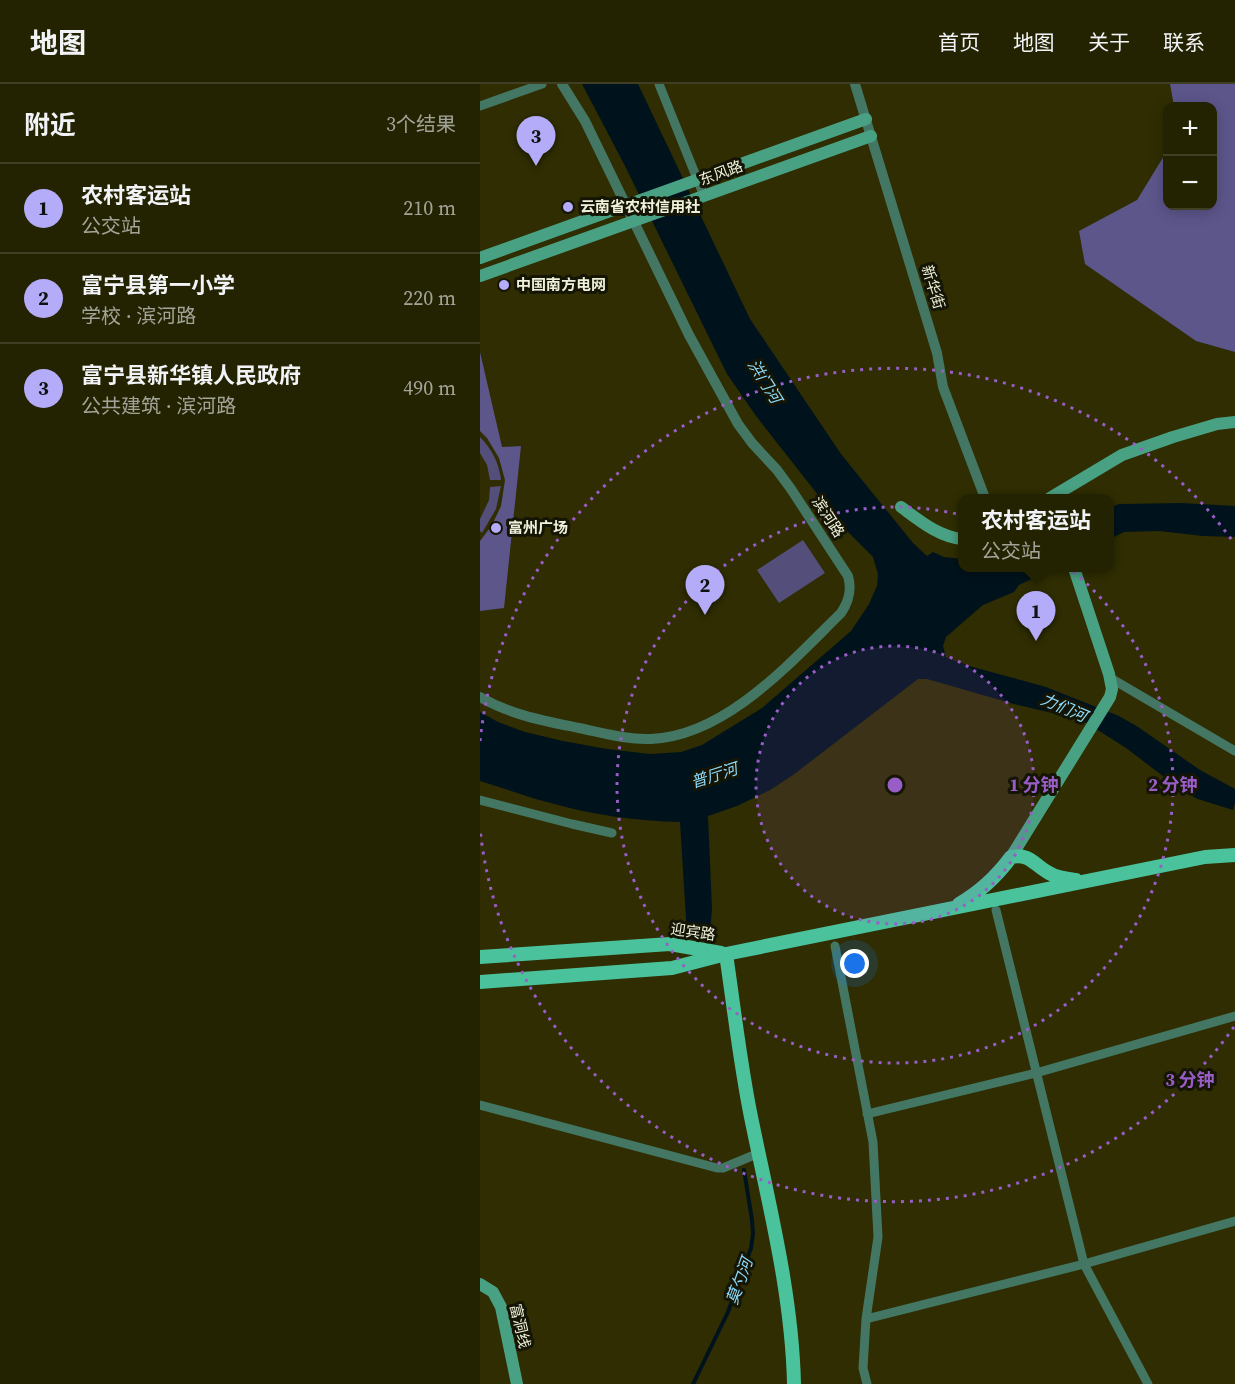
<!DOCTYPE html>
<html lang="zh">
<head>
<meta charset="utf-8">
<style>
  :root { --surface:#232201; --page:#2b2a0b; --text:#f1f3f6; --muted:#a3a499; --line:#403f23; --accent:#b4acf9 }
  body { margin:0; font-family:"Source Serif 4","Noto Sans SC",serif; background:var(--page); color:var(--text) }
  .controls { position:absolute; right:18px; top:18px; display:grid; overflow:hidden; border-radius:12px; box-shadow:0 3px 15px #0003 }
  .controls button { width:54px; height:54px; display:grid; place-items:center; padding:0; border:0; border-bottom:2px solid var(--line); background:var(--surface); color:var(--text); font:30px sans-serif }
  .you { position:absolute; left:375px; top:880px; width:21px; height:21px; margin:-15px; border:4px solid #fff; border-radius:50%; background:#1a73e8; box-shadow:0 0 0 9px #1a73e833 }
  .badge { display:grid; place-items:center; width:39px; height:39px; border-radius:50%; background:var(--accent); color:#111; font-size:20px; font-weight:700 }
  .pin { position:absolute; translate:-50% -50px; filter:drop-shadow(0 2px 3px #0008) }
  .pin::after { content:''; position:absolute; top:32px; width:21px; height:18px; background:inherit; clip-path:polygon(0 0,100% 0,50% 100%) }
  .popup { position:absolute; left:478px; top:410px; width:156px; height:78px; box-sizing:border-box; display:grid; place-content:center; border-radius:12px; background:var(--surface); filter:drop-shadow(0 2px 4px #0005); font-size:20px; white-space:nowrap; color:var(--muted) }
  .popup b { font-size:22px; color:var(--text) }
  .popup::after { content:''; position:absolute; left:50%; top:100%; margin-left:-12px; border:12px solid transparent; border-top-color:var(--surface) }
  .list { margin:0; padding:0; list-style:none }
  h2 { display:flex; justify-content:space-between; align-items:center; height:78px; margin:0; padding:0 24px; font-size:26px }
  h2 small { font-size:20px; font-weight:400; color:var(--muted) }
  .list li { display:grid; grid-template-columns:39px 1fr auto; gap:18px; align-items:center; box-sizing:border-box; height:90px; padding:0 24px; border-top:2px solid var(--line) }
  .list b { display:block; font-size:22px; white-space:nowrap }
  .list p { margin:0; font-size:20px; white-space:nowrap; color:var(--muted) }
  .list em { font-size:20px; font-style:normal; color:var(--muted) }
  .map { position:relative; flex:none; width:755px; height:1300px; overflow:hidden }
  header { display:flex; align-items:center; gap:36px; box-sizing:border-box; height:84px; padding:0 30px; background:var(--surface); border-bottom:2px solid var(--line) }
  header strong { font-size:28px }
  nav { display:flex; gap:33px; margin-inline-start:auto; font-size:21px }
  main { display:flex }
  aside { flex:1; background:var(--surface) }
  .map>svg:first-child { display:block }
  .green { fill:#534e7a }
  .forest { fill:#5c568b }
  .water { fill:#00131c }
  .lines { fill:none; stroke-linecap:round; stroke-linejoin:round }
  .stream { stroke:#00131c; stroke-width:4 }
  .minor { stroke:#437764; stroke-width:9 }
  .tertiary { stroke:#437764; stroke-width:10 }
  .secondary { stroke:#49a183; stroke-width:12 }
  .primary { stroke:#4ac29b; stroke-width:14 }
  .ring { fill:none; stroke:#985dc6; stroke-width:3; stroke-dasharray:3 6 }
  .poi-dot { fill:#b4acf9; stroke:#151505; stroke-width:2 }
  .labels { text-anchor:middle; stroke-width:6; stroke-linejoin:round; paint-order:stroke }
  .street-label { font-size:15px; fill:#f0f1da; stroke:#151505 }
  .poi-label { font-size:15px; font-weight:bold; fill:#f0f1da; stroke:#151505; text-anchor:start }
  .water-label { font-size:16px; font-style:italic; fill:#8edcfe; stroke:#151505 }
  .centre { fill:#985dc6; stroke:#151505; stroke-width:3 }
  .ring-label { font-size:18px; text-anchor:middle; font-weight:bold; fill:#985dc6; stroke:#151505; stroke-width:6; stroke-linejoin:round; paint-order:stroke }
</style>
</head>
<body>
<header>
<strong>地图</strong>
<nav><a>首页</a><a>地图</a><a>关于</a><a>联系</a></nav>
</header>
<main>
<aside>
<h2>附近<small>3个结果</small></h2>
<ul class="list">
<li><span class="badge">1</span><div><b>农村客运站</b><p>公交站</p></div><em>210 m</em></li>
<li><span class="badge">2</span><div><b>富宁县第一小学</b><p>学校 · 滨河路</p></div><em>220 m</em></li>
<li><span class="badge">3</span><div><b>富宁县新华镇人民政府</b><p>公共建筑 · 滨河路</p></div><em>490 m</em></li>
</ul>
</aside>
<div class="map">
<svg width="755" height="1300" viewBox="0 0 755 1300">
  <rect width="100%" height="100%" fill="#2f2d01"/>
  <path class="green" d="M0,353C12,365 19,379 21,396H10L7,381L0,369Z
    M21,402L16,425L2,449L0,447V435L9,416L10,403Z
    M323,456L345,489L299,519L277,486Z"/>
  <path class="forest" d="M690,0H755V268L716,257L605,180L599,147L657,116L687,67L688,122H732V22H694Z
    M0,268L22,363L41,362L24,524L0,527V457L12,441L21,422L25,396L19,374L7,354L0,347Z"/>
  <path class="water" d="M102,0H158L270,235L361,370L433,459L447,472L453,468L464,473L482,475V484H575L539,501L534,508L503,521L466,553L463,562L466,573L489,582L566,603L639,632L658,643L720,686L755,705V719L753,726L718,715L704,708L646,664L602,636L534,620L447,595H438L313,691L290,706L257,722L228,732L232,825L230,849L207,851L200,738C157,737 113,731 71,719C47,713 24,704 0,697V628L18,638L45,648L83,657L127,665L170,670L201,668L222,661L282,624L371,547L389,520L397,502L398,490L393,473L364,444L276,332L247,290L145,82Z
    M701,419L755,422V453L723,452L679,447L644,448L630,455V424L639,420Z"/>
  <g class="lines">
    <path class="stream" d="M213,1300L248,1228L271,1164L273,1150L272,1136L264,1086"/>
    <path class="minor" d="M179,0L224,112
      M0,22L62,0
      M632,595L755,667
      M0,716L92,740L132,749
      M516,826L604,1180L668,1300
      M355,862L393,1058L398,1153L386,1235L604,1180L755,1137
      M0,1021L237,1084H243L279,1069
      M387,1030L556,989L755,932
      M386,1235L383,1284L387,1300"/>
    <path class="tertiary" d="M375,0L457,269L463,303L505,414
      M0,613C31,631 65,637 99,644C123,649 147,656 171,655C246,652 311,578 361,529C369,517 372,506 368,492L311,405L297,386L272,359L258,340L209,251L105,37L82,0"/>
    <path class="secondary" d="M0,174L386,35
      M0,192L391,52
      M570,414L642,371L693,353L737,340L755,338
      M421,423C440,437 459,453 482,455
      M531,773L630,613L632,605L629,590L594,484
      M0,1200L13,1208L21,1223L37,1300"/>
    <path class="primary" d="M479,820C500,808 517,792 531,773C550,769 554,781 569,789C577,794 587,795 596,796
      M246,870C254,924 260,979 271,1033C289,1121 312,1210 314,1300
      M0,873L190,860L241,869
      M0,898L192,884L246,870L725,773L755,771"/>
  </g>
  <circle cx="415" cy="701" r="139" fill="#985dc6" fill-opacity=".12"/>
  <g class="ring">
    <circle cx="415" cy="701" r="139"/>
    <circle cx="415" cy="701" r="278"/>
    <path d="M754 943A417 417 0 0 1 0 745M0 657A417 417 0 0 1 754 459"/>
  </g>
  <g class="poi-dot">
    <circle cx="88" cy="123" r="6"/>
    <circle cx="24" cy="201" r="6"/>
    <circle cx="16" cy="444" r="6"/>
  </g>
  <g class="labels">
    <g class="street-label">
      <text transform="translate(241 89) rotate(-20)" y="5">东风路</text>
      <text transform="translate(453 203) rotate(73)" y="5">新华街</text>
      <text transform="translate(348 433) rotate(57)" y="5">滨河路</text>
      <text transform="translate(213 848) rotate(8)" y="5">迎宾路</text>
      <text transform="translate(40 1242) rotate(77)" y="5">富洞线</text>
    </g>
    <g class="poi-label">
      <text x="100" y="128">云南省农村信用社</text>
      <text x="36" y="206">中国南方电网</text>
      <text x="28" y="449">富州广场</text>
    </g>
    <g class="water-label">
      <text transform="translate(285 297) rotate(58)" y="6">洪门河</text>
      <text transform="translate(584 623) rotate(23)" y="6">力们河</text>
      <text transform="translate(234 691) rotate(-18)" y="6">普厅河</text>
      <text transform="translate(259 1197) rotate(-70)" y="6">莫勺河</text>
    </g>
  </g>
  <circle cx="415" cy="701" r="9" class="centre"/>
  <g class="ring-label">
    <text x="554" y="707">1 分钟</text>
    <text x="693" y="707">2 分钟</text>
    <text x="710" y="1002">3 分钟</text>
  </g>
</svg>
<div class="controls">
<button>+</button>
<button>−</button>
</div>
<div class="you"></div>
<div class="pin badge" style="left:556px;top:557px">1</div>
<div class="popup"><b>农村客运站</b>公交站</div>
<div class="pin badge" style="left:225px;top:531px">2</div>
<div class="pin badge" style="left:56px;top:82px">3</div>
</div>
</main>
</body>
</html>
